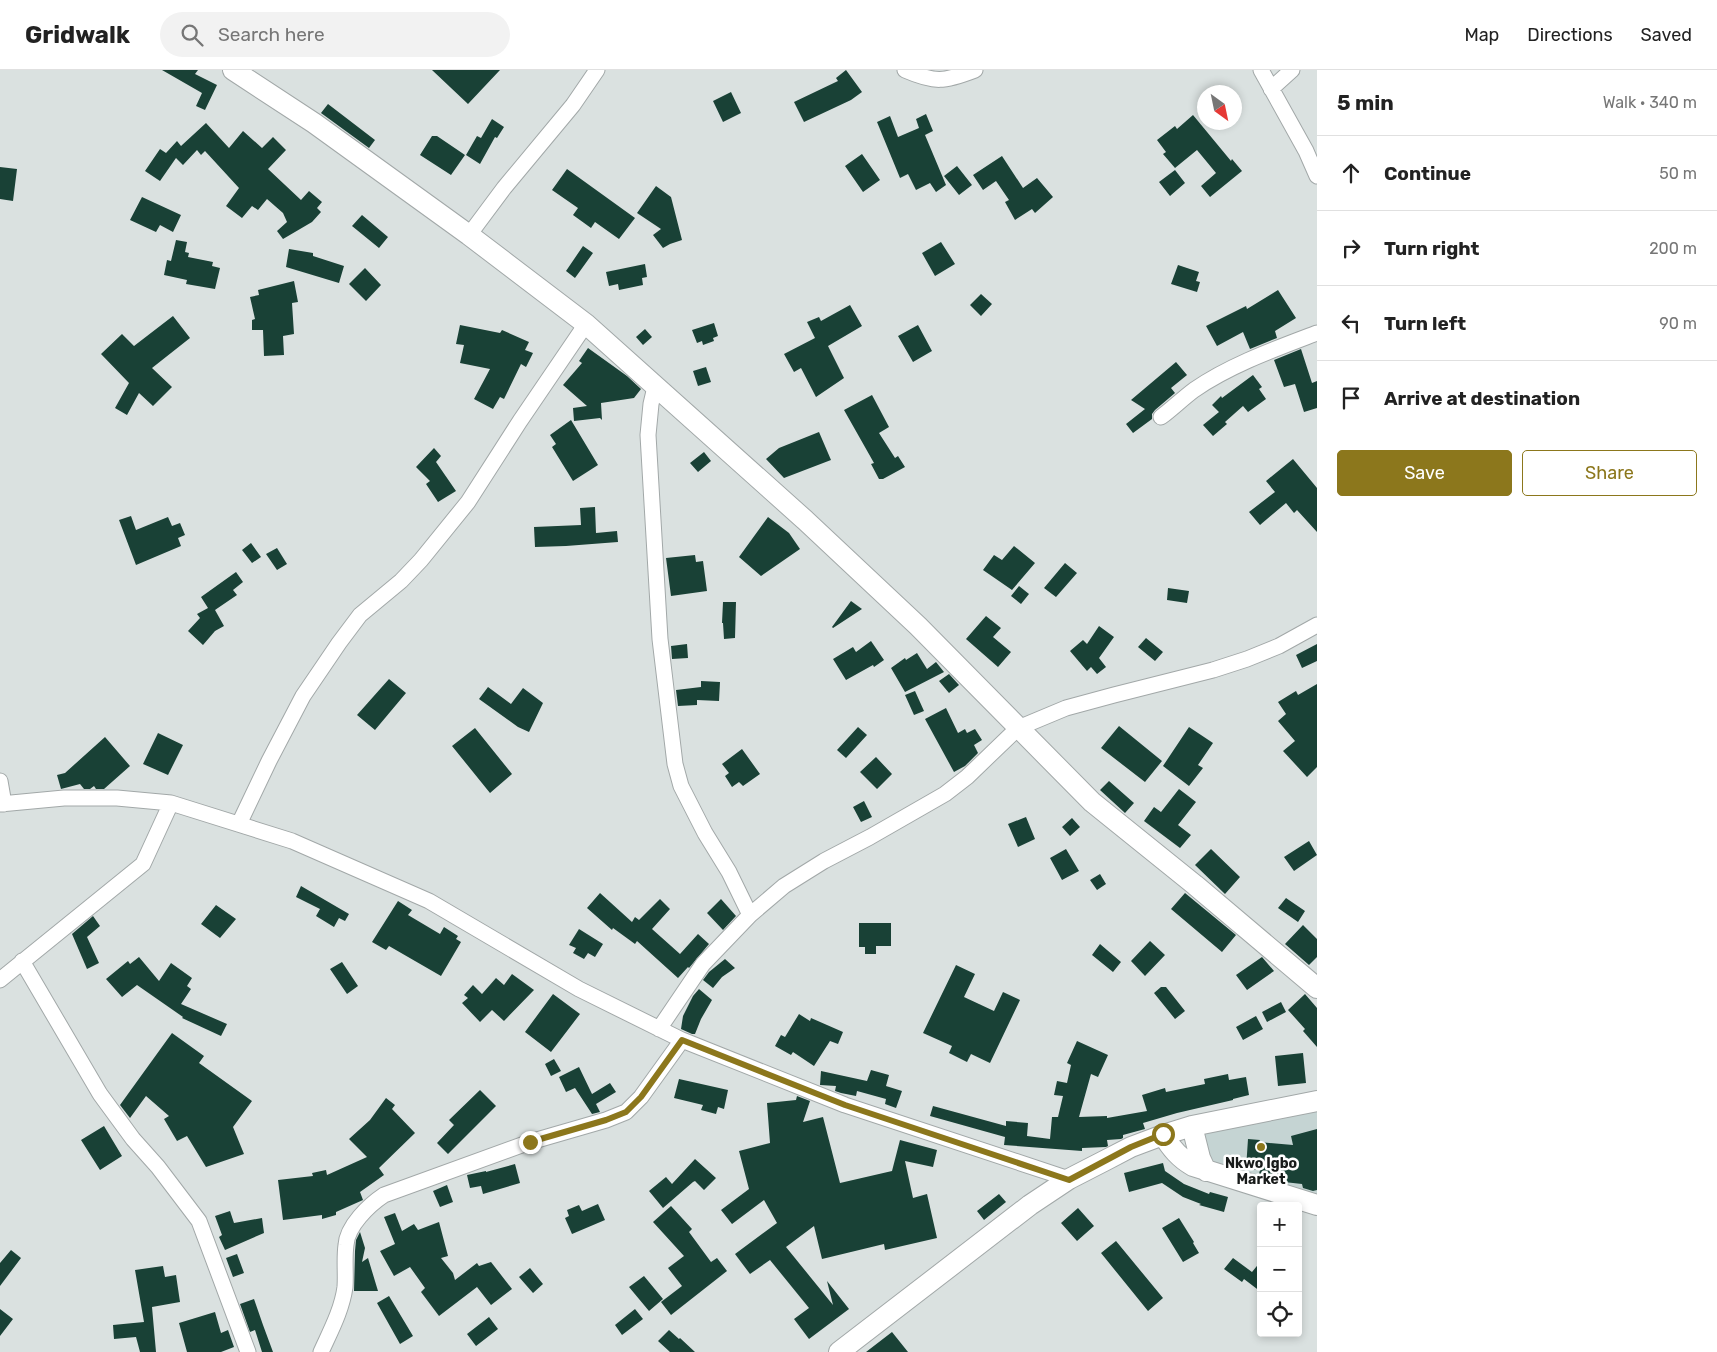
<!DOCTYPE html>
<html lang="en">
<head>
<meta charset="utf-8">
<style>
  :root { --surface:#fff; --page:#f2f2f2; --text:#222; --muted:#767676; --line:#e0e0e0; --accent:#8c771c }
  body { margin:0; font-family:Rubik,sans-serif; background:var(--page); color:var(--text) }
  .controls { position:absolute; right:15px; bottom:15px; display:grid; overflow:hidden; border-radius:5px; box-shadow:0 2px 8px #0003 }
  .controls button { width:45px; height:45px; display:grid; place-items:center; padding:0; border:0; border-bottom:1px solid var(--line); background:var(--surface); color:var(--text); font:25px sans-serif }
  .compass { position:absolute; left:1197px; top:15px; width:45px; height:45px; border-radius:50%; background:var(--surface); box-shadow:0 2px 8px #0003; rotate:147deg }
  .stop { position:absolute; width:15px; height:15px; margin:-11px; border:4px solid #8c771c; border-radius:50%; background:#fff }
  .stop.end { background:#8c771c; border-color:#fff; box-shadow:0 1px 5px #0008 }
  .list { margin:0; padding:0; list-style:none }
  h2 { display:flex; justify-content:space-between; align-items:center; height:65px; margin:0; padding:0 20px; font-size:21px }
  h2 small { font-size:16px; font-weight:400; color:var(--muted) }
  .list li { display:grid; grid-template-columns:32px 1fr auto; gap:15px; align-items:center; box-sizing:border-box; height:75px; padding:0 20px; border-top:1px solid var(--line) }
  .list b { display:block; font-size:19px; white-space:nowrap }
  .list em { font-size:16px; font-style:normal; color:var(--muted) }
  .actions { display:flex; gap:10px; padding:15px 20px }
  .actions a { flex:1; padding:11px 0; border:1px solid var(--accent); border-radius:5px; text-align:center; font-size:18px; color:var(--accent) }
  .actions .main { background:var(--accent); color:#fff }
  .icon { flex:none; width:28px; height:28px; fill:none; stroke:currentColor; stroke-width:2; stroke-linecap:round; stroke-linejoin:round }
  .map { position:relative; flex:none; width:1317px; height:1282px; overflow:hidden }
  header { display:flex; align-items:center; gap:30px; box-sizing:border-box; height:70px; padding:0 25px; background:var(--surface); border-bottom:1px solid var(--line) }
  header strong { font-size:24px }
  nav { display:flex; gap:28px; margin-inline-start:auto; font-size:18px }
  .search { width:350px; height:45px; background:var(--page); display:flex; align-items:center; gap:12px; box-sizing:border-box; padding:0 18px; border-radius:28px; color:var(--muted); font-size:19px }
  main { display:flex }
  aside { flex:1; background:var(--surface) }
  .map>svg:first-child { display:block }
  .built { fill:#c5d4d3 }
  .building { fill:#194136 }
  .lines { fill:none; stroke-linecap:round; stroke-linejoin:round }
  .minor-casing { stroke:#a2a8a8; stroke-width:17 }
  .major-casing { stroke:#a2a8a8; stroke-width:22 }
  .minor { stroke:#fff; stroke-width:15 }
  .major { stroke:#fff; stroke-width:20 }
  .route { stroke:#8c771c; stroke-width:6 }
  .poi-dot { fill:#8c771c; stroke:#fff; stroke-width:2 }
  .labels { text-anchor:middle; stroke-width:5; stroke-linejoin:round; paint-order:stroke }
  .poi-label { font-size:14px; font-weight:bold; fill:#171a19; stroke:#fff }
</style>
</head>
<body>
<header>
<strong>Gridwalk</strong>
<div class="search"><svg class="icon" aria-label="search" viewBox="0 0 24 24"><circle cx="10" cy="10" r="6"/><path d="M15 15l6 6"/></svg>Search here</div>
<nav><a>Map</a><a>Directions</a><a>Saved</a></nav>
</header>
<main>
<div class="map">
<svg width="1317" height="1282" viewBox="0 0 1317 1282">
  <rect width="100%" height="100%" fill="#dae1e0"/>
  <path class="built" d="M1317,1040V1129L1214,1096L1207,1087L1203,1063Z"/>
  <path class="building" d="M162,0H198L195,4L217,15L205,40L196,36L202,23Z
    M432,0H500L468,34Z
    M846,0L862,22L851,30L804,52L794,32L838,11L836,8Z
    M731,22L741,43L723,52L713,31Z
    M328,34L375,70L369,78L321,43Z
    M926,44L933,61L925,65L946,115L936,122L930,113L916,120L908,104L900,108L877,52L890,46L898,67L919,58L916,49Z
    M1193,45L1231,91L1232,89L1242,101L1210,127L1201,116L1216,103L1197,80L1175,98L1163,84L1166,82L1157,70L1175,56L1177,59Z
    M492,49L504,57L497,68L495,67L480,94L466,85L477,66L481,68Z
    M206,53L229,78L243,61L262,78L273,67L286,80L268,99L301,130L309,121L322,132L317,138L321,142L312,152L283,169L277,161L287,152L283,143L267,129L258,140L252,136L242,148L226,136L239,118L205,81L201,85L197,80L183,95L176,88L160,111L145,101L160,79L166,83L177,71L181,76Z
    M432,66H437L465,85L451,105L420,85Z
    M862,84L880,110L863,122L845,96Z
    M1002,86L1023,118L1037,108L1053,127L1035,143L1032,139L1015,150L1005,132L1009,130L996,111L983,120L973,105Z
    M957,96L972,115L959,125L944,106Z
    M0,97L17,99L13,131L0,129Z
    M567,99L635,148L619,169L595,152L591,158L573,145L578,138L552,120Z
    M1175,100L1185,113L1170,126L1159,112Z
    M656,116L671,127L682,170L670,174L663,178L653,165L661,159L637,143Z
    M142,127L181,145L173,162L160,155L156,162L130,150Z
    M362,145L388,167L379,178L352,156Z
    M176,170L187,172L185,182L189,183L188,187L213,192L212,196L220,198L215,219L186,214L187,210L164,205L167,190L171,191Z
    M941,172L955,194L935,206L922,183Z
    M583,176L593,183L575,208L566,201Z
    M289,179L313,183V186L344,196L339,213L286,197Z
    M645,194L647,207L642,208L643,215L619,220L618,214L609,216L606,202Z
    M1178,195L1199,202L1196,211L1200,212L1197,222L1171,214Z
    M365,198L381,215L366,231L349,214Z
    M294,211L298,232L292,233L294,264L283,266L284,285L264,286L263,260H252V250L255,249L250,227L259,225L258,220Z
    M1278,220L1296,248L1275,261L1277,268L1250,279L1243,262L1217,276L1206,256L1246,236L1247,239Z
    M981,224L992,234L981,246L970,235Z
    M850,235L862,256L828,276L844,308L816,327L801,298L794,302L784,284L815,268L807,252L819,247L821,251Z
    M173,246L190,268L152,298L172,317L153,336L139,323L127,345L115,338L129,313L101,284L122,264L134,276Z
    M714,253L718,266L713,268L714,271L703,275L702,271L697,273L692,260Z
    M460,255L500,263L502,260L529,272L525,280L533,283L526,297L521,294L504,329L500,327L493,339L474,329L490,299L460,293L464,275L456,274Z
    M918,255L932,281L913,292L898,266Z
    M645,259L652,267L643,275L636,267Z
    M588,278L627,306L641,319L634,328L601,333L602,350L600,348L574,351L573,338L587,336L563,315L582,293L579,291Z
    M1301,279L1312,313L1317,311V338L1304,342L1295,314L1284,317L1274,290Z
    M1176,292L1187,305L1171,318L1175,323L1155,340L1152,344V349L1133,363L1126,354L1145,339L1131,330Z
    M706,297L711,312L698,316L693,301Z
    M1253,305L1262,317L1259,319L1266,329L1248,342L1243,336L1225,352L1227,354L1213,366L1203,355L1219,342L1212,335L1221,326L1222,328Z
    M872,325L889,357L879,363L895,388L898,386L905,397L883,409H879L871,394L874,393L844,340Z
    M571,350L598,395L573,411L552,377L556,374L550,365Z
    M819,362L831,390L784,408L766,389L779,378Z
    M434,378L441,386L436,392L456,421L438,432L426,414L430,411L416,397Z
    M704,382L711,391L698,402L690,393Z
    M1293,389L1317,418V462L1297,440L1294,443L1286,433L1260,455L1249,442L1275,422L1266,411Z
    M595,437L596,463L617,461L618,472L566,476L535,477L534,457L581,455L580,438Z
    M131,446L136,460L168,447L172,456L180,453L185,465L178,468L181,476L136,495L119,450Z
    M768,447L789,463L800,479L761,506L739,487Z
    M251,473L261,487L252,493L242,480Z
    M1014,476L1035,493L1012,520L983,500L994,485L1002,490Z
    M277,478L287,494L277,500L266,484Z
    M695,485L696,492L703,491L707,521L671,526L666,488Z
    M1065,493L1077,503L1056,527L1044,518Z
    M236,502L243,512L233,520L237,525L215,540L224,556L215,561L203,575L188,561L200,548L197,544L208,538L201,527Z
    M1019,516L1029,524L1021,534L1011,526Z
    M1168,518L1189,521L1187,533L1167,530Z
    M851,531L862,539L833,558L832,557Z
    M723,532H736L735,568L724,569L723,553H722Z
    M986,546L1001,558L993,567L1011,582L998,597L966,569Z
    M1099,556L1114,567L1099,588L1106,597L1097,604L1091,597L1087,601L1070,581L1083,570L1087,574Z
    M1146,568L1163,582L1155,591L1138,577Z
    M871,571L884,590L874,597L873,595L846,610L833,589L853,577L856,582Z
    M687,574L688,588L672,589L671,576Z
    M1317,574V591L1302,598L1296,585Z
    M917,583L927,599L936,592L944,602L905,622L891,598L905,588L906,590Z
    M949,604L959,615L949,623L939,611Z
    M389,609L406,623L375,660L357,645Z
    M701,611L720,612L719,631L697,630V635L678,636L676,620L701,617Z
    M1317,614V697L1307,707L1283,681L1295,671L1278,651L1286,644L1278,632L1296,621L1298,625Z
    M488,617L511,634L523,618L543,633L529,662L518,657L479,629Z
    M915,621L924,641L914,645L905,625Z
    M946,638L958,663L965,659L967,663L975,659L982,670L974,675L978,683L965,696L954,702L925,649Z
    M1119,656L1162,691L1145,712L1101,678Z
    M858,657L867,665L846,688L837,680Z
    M1189,657L1213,673L1198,695L1203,698L1189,716L1163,696Z
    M475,658L512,704L490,723L452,676Z
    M158,663L183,675L168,705L143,694Z
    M105,667L130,696L104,719H96L94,716L90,719H84L80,714L61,719L57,705L65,703Z
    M742,679L760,704L743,716L739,712L732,717L725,706L729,703L722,694Z
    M876,687L892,704L877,719L860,702Z
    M1109,711L1134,733L1125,743L1100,720Z
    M1179,719L1196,732L1178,755L1191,765L1180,778L1144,751L1154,737L1161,742Z
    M864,731L872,747L861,752L853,737Z
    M1026,747L1035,769L1018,777L1008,754Z
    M1072,748L1080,757L1070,766L1062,757Z
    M1309,771L1317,785L1294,801L1284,787Z
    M1066,779L1079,801L1062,810L1050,788Z
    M1211,779L1240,807L1225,824L1195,795Z
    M1100,804L1106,814L1097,820L1090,810Z
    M301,816L349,844L345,851L339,848L334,857L316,846L320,839L296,827Z
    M600,823L632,852L635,847L639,850L660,829L670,839L652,859L680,884L698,864L709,874L689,898L688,897L678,908L637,871L635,874L613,858L612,860L587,838Z
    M1185,823L1236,865L1222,882L1171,839Z
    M1286,828L1305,841L1298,852L1278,838Z
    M721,829L736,846L723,860L707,843Z
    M398,831L412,840L408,845L440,864L444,857L458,866L456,869L461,872L441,906L389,876L386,880L372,872Z
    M216,835L236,849L220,868L201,854Z
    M93,846L100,856L87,867L99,893L87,899L72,864Z
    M859,853H891V876H876V884H865V877H859Z
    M1303,855L1317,869V887L1309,895L1285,874Z
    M579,859L603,874L595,887L588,883L584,889L573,883L576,878L569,875Z
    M1150,871L1165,885L1145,906L1131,891Z
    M1100,874L1121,892L1113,902L1092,885Z
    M139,887L159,911L171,893L192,908L187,916L191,919L181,934L227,954L221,966L182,948L183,947L137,915L122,927L106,909L128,891L130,894Z
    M1262,887L1274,901L1247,920L1236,905Z
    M725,889L735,898L722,907L713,918L703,910L709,902Z
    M342,892L358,916L347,924L330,899Z
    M956,895L975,904L964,927L994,941L1003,922L1020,930L990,993L971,984L967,992L949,983L952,976L923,963Z
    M512,904L534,920L504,951L492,940L480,952L462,933L468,928L464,925L473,915L482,924L496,908L504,915Z
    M1161,917H1166L1185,941L1175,949L1154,923Z
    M699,919L712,930L701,949L695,964H692L681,959L683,946L693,926Z
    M553,924L580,944L551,982L525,962Z
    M1305,924L1317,938V977L1303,961L1305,959L1288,940Z
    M1281,932L1286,942L1267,952L1262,942Z
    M799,944L810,951L811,948L843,962L838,974L830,971L814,996L793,982L791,985L775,976L781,965L785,967Z
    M1256,946L1263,959L1243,970L1236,957Z
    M172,963L204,986L199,993L252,1031L233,1057L244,1084L206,1097L187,1066L177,1071L164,1049L169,1046L146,1026L130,1048L120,1035Z
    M1077,971L1108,985L1098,1007L1091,1004L1079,1047L1107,1046V1048L1147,1041L1142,1025L1165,1018L1166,1022L1205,1014L1204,1009L1228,1004L1229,1010L1246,1007L1249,1025L1233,1029V1030L1177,1043L1143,1053L1145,1059L1123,1065V1068L1121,1069L1107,1070L1108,1076L1106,1077L1082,1078V1081L1004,1075L1005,1067L930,1046L933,1036L1006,1056V1051L1028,1053L1027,1066L1050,1069L1052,1047H1058L1063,1026L1054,1025L1057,1011L1067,1013L1071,995L1067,993Z
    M1303,983L1306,1013L1278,1016L1275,986Z
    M554,989L561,1001L551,1006L545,994Z
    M579,997L592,1024L610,1013L616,1022L596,1034L600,1042L592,1044L575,1018L566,1022L559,1007Z
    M871,1000L889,1005L886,1016L902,1021L896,1038L885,1034L886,1029L857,1021L856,1026L841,1023L835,1021L836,1016L820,1015L821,1001L867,1011Z
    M679,1009L728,1020L724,1039L718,1037L716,1044L701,1040L703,1035L674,1028Z
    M480,1020L496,1036L448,1084L437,1073L454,1055L449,1050Z
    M797,1026L810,1031L803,1052L823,1047L840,1113L892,1101L900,1070L937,1080L933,1097L905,1091L913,1128L927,1124L937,1168L885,1180L884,1174L822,1189L814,1156L786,1177L833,1235L827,1211L849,1239L809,1269L794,1249L809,1238L770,1190L750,1204L735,1184L777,1153L764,1130L732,1154L721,1140L749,1119L739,1081L770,1073L767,1033L796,1030Z
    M386,1028L395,1035L392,1039L415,1063L379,1098L384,1105L360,1122L363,1130L336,1142V1145L322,1149V1145L283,1150L278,1110L313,1106L312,1103L326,1100L327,1105L367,1087L349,1069L370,1050Z
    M104,1056L122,1086L100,1100L81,1070Z
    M1317,1059V1120L1313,1121L1303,1118L1302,1114L1284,1112L1259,1104L1260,1100L1246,1099L1248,1069L1260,1070L1259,1072L1293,1075L1291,1066Z
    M695,1089L716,1108L704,1120L695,1111L693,1112L663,1138L649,1121L666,1107L672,1114Z
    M1163,1093L1165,1101L1184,1114L1209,1124L1210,1122L1228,1127L1224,1142L1199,1135L1201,1134L1183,1127L1162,1113L1129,1122L1124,1103Z
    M515,1094L520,1113L483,1124L481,1116L470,1118L467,1105L486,1101V1102Z
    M447,1115L453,1132L440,1137L433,1121Z
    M999,1124L1006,1132L984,1150L977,1141Z
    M598,1134L605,1150L572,1164L565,1148L569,1146L567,1140L579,1135L582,1141Z
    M671,1136L692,1159L689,1162L711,1192L717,1188L727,1201L671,1245L661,1232L682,1216L668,1198L684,1186L653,1152Z
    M1078,1138L1094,1156L1077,1171L1061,1153Z
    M230,1141L234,1153L262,1148L264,1163L225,1180L219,1167L222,1165L215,1146Z
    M395,1143L402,1161L414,1154L418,1160L439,1152L448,1186L441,1188L453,1203L455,1210L477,1193L479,1196L491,1192L512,1219L491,1235L477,1217L439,1246L421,1222L425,1218L410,1197L394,1206L380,1181L395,1174L384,1147Z
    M1179,1148L1194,1172L1193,1173L1199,1183L1183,1192L1162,1158Z
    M360,1162L365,1178L362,1192L368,1188L378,1221H354L355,1181L356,1170Z
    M1116,1171L1163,1228L1148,1241L1101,1183Z
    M11,1180L21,1188L0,1216V1193Z
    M237,1184L244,1203L233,1207L226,1188Z
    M1233,1188L1252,1202L1261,1191V1222L1244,1209L1242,1212L1224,1199Z
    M163,1196L165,1207L176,1205L180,1232L152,1237L156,1282H140L136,1267L114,1269L113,1255L144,1252L135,1200Z
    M530,1198L543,1214L533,1223L519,1207Z
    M644,1206L663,1229L649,1241L629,1217Z
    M389,1226L413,1266L400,1274L377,1233Z
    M254,1229L263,1255L273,1282H262L255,1260L250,1262L240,1234Z
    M0,1239L13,1249L0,1266Z
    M635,1239L643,1249L622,1265L615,1255Z
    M215,1242L221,1263L228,1260L234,1277L221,1282H187L179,1253Z
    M489,1247L498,1259L476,1276L467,1264Z
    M669,1260L679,1269L680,1268L695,1282H670L658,1271Z
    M892,1262L908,1282H866Z"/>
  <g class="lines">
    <defs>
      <path id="minor" d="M905,0C935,13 944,12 975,0
        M1261,0L1306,81L1317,106
        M1271,19L1292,0
        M469,165L504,118L573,35L597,0
        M655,317L651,334L648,365L660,569L675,694L681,716L705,763L729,802L750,845
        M1161,347C1172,339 1182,329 1194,320C1230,295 1275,279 1317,263
        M0,711L4,734
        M0,734L64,728H117L171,733L292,771L429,831L579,919L682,970L845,1035L1069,1109
        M239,754L269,691L303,626L339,573L360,545L401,511L421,490L468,432L520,351L586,254
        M22,891L100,1024L133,1069L158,1097L199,1151L248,1282
        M0,910L143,794L171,733
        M659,959L703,894L750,845L784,816L824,791L870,767L945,724L967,707L1018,658L1066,638L1114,625L1213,600L1247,589L1279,576L1317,555
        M321,1282C330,1262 342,1240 345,1217C346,1204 344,1189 346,1175C347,1156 369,1135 384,1125L530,1072L606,1050L626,1042L641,1027L682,970"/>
      <path id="major" d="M233,0L314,53L469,165L586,254L805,450L918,556L1092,732L1195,815L1317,918
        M1192,1056L1200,1088L1206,1101
        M1163,1065C1171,1078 1179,1088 1193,1096L1317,1135
        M839,1282L1030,1135L1069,1109L1106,1090L1131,1077L1163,1065L1192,1056L1317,1031"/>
    </defs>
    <use href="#minor" class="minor-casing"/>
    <use href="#major" class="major-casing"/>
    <use href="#minor" class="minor"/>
    <use href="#major" class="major"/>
  </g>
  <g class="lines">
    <path class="route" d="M530,1072L606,1050L626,1042L641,1027L682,970L845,1035L1069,1110L1131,1077L1163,1064"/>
  </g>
  <circle class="poi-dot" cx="1261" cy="1077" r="5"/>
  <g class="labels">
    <g class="poi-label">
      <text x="1261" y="1098">Nkwo Igbo<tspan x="1261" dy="16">Market</tspan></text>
    </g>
  </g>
</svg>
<div class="controls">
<button>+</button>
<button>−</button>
<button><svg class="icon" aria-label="locate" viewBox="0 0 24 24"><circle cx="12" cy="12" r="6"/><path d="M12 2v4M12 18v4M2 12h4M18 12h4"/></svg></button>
</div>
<svg class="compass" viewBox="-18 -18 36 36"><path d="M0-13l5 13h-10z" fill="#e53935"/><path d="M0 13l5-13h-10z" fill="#767676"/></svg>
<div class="stop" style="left:1163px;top:1064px"></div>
<div class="stop end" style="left:530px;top:1072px"></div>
</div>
<aside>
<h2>5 min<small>Walk · 340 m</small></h2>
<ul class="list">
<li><svg class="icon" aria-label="ahead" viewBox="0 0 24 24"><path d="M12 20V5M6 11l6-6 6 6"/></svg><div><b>Continue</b></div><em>50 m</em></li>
<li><svg class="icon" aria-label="right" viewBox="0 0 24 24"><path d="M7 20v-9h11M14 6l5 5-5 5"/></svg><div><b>Turn right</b></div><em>200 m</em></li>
<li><svg class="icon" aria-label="left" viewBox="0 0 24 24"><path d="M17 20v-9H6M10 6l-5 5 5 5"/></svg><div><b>Turn left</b></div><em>90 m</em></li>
<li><svg class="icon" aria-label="arrive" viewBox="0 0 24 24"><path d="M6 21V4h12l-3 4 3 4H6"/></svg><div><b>Arrive at destination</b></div></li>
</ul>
<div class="actions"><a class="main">Save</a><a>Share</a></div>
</aside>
</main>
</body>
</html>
